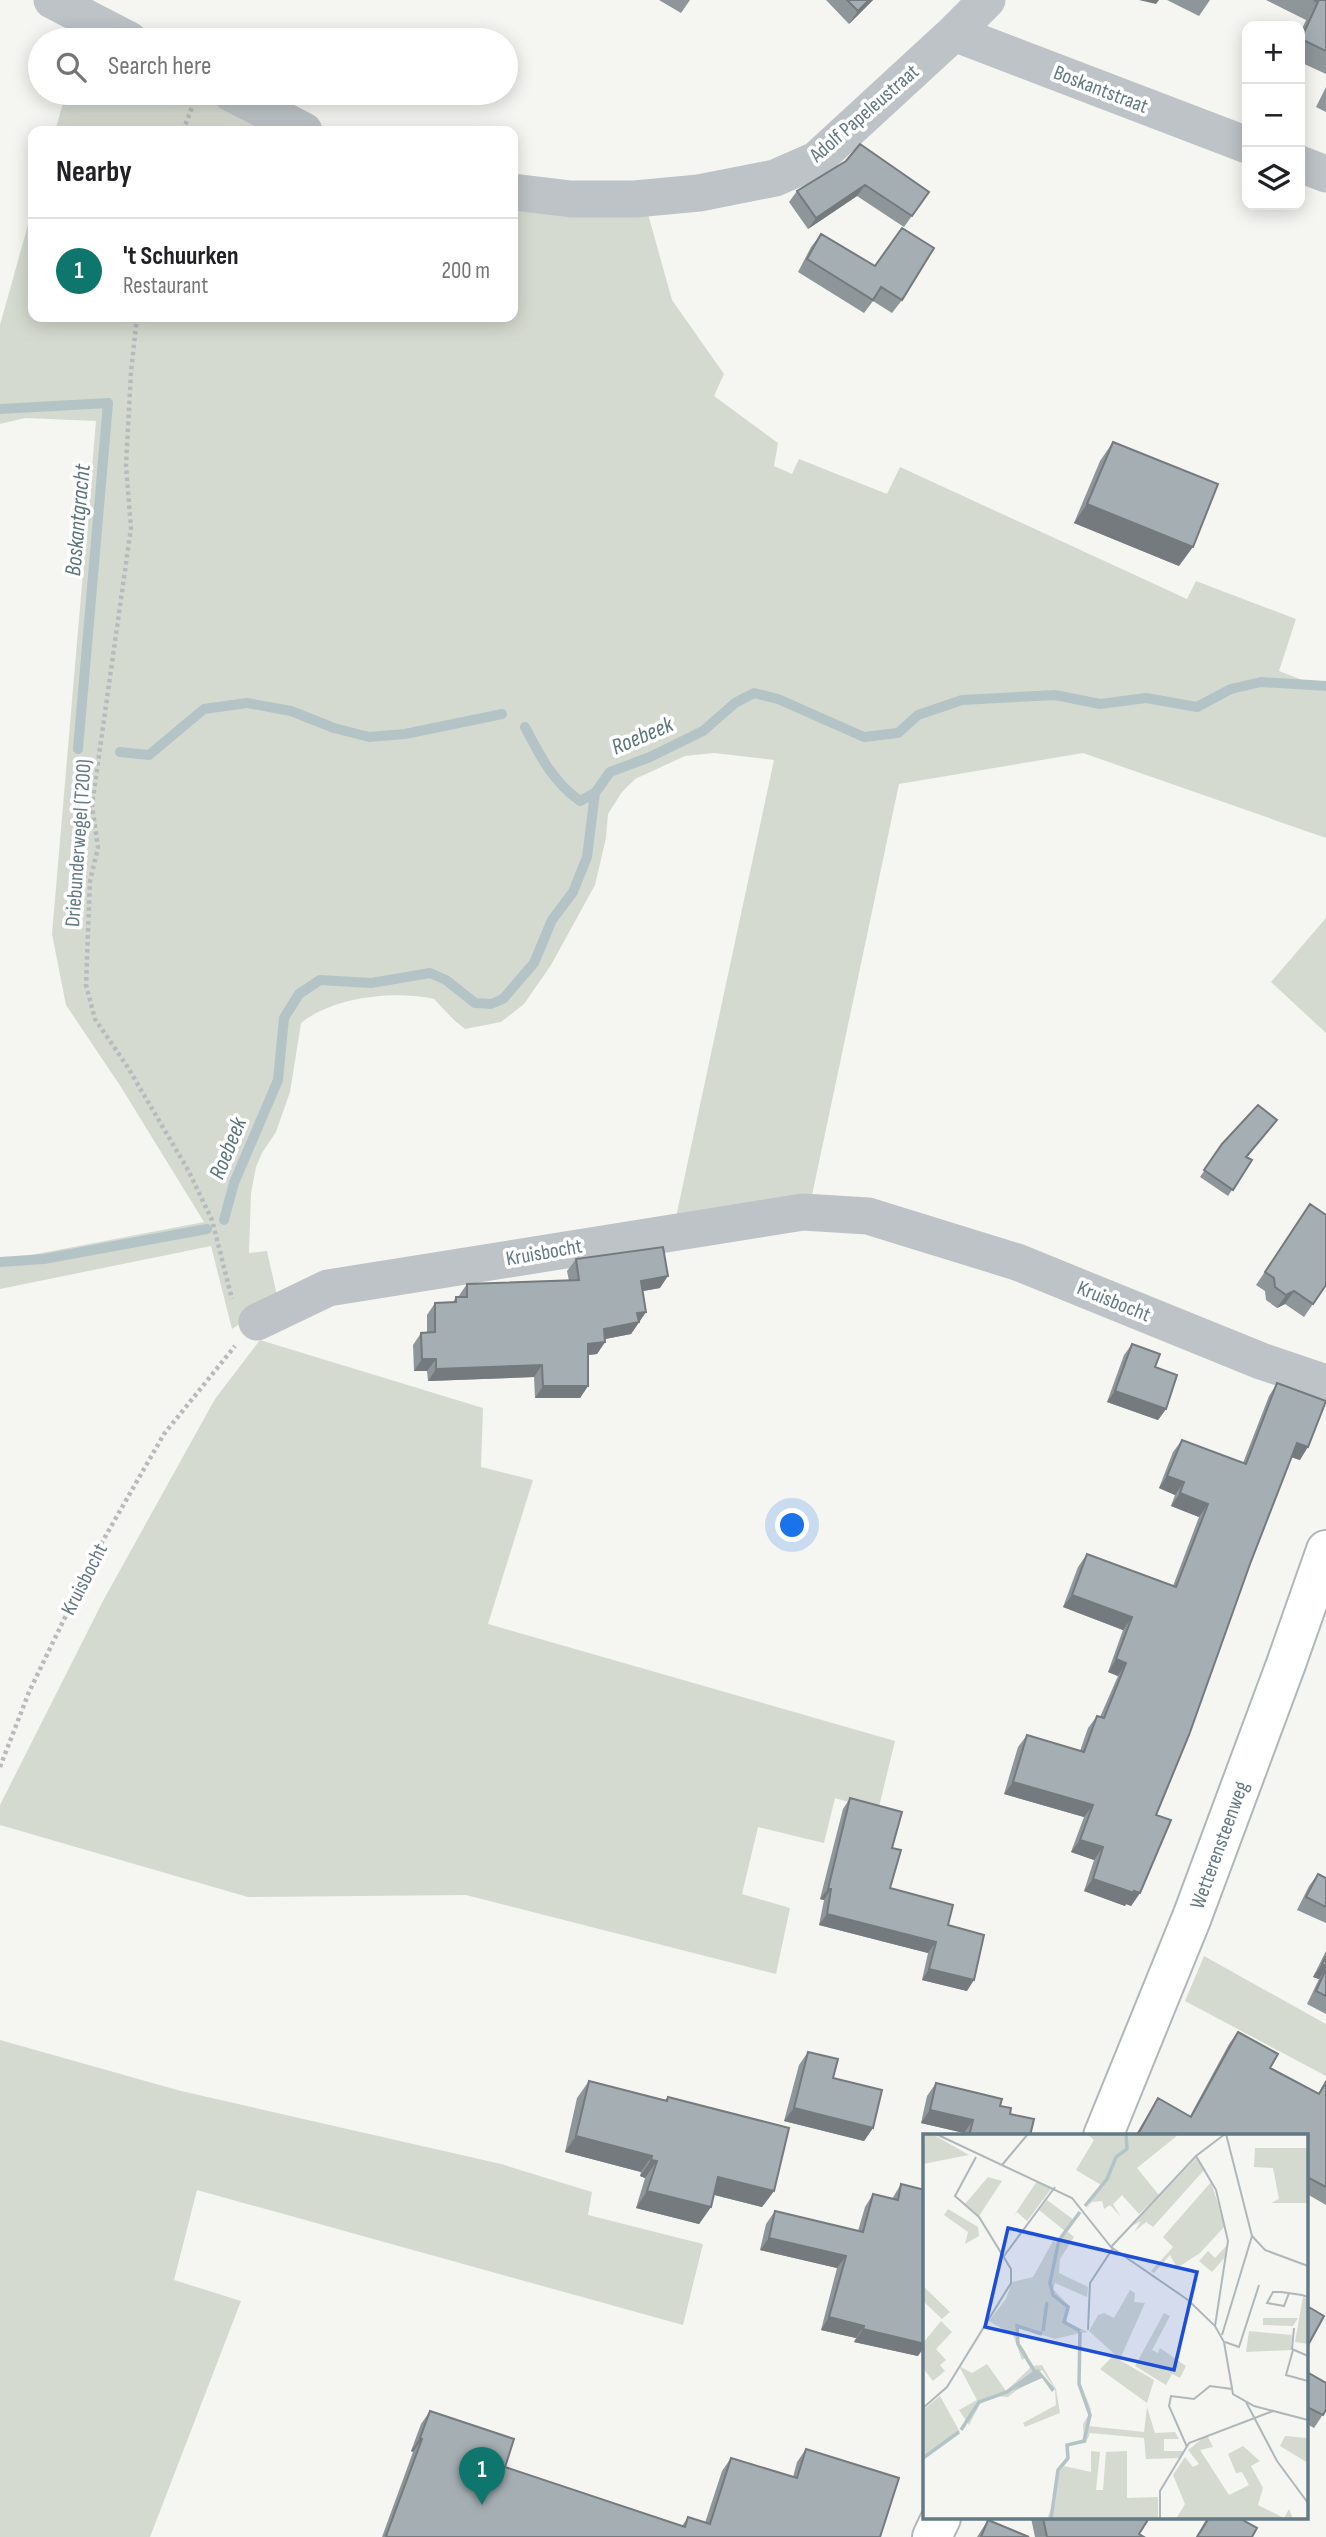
<!DOCTYPE html>
<html lang="en">
<head>
<meta charset="utf-8">
<style>
  :root { --surface:#fff; --page:#f2f2f2; --text:#202124; --muted:#757577; --line:#e0e0e0; --accent:#0f766e }
  body { margin:0; font-family:"Sofia Sans Condensed",sans-serif; background:var(--page); color:var(--text) }
  .controls { position:absolute; right:21px; top:21px; display:grid; overflow:hidden; border-radius:14px; box-shadow:0 4px 18px #0003 }
  .controls button { width:63px; height:63px; display:grid; place-items:center; padding:0; border:0; border-bottom:2px solid var(--line); background:var(--surface); color:var(--text); font:35px sans-serif }
  .you { position:absolute; left:793px; top:1526px; width:24px; height:24px; margin:-18px; border:5px solid #fff; border-radius:50%; background:#1a73e8; box-shadow:0 0 0 10px #1a73e833 }
  .badge { display:grid; place-items:center; width:46px; height:46px; border-radius:50%; background:var(--accent); color:#fff; font-size:23px; font-weight:700 }
  .pin { position:absolute; translate:-50% -58px; filter:drop-shadow(0 2px 4px #0008) }
  .pin::after { content:''; position:absolute; top:37px; width:24px; height:21px; background:inherit; clip-path:polygon(0 0,100% 0,50% 100%) }
  .list { margin:0; padding:0; list-style:none }
  h2 { display:flex; justify-content:space-between; align-items:center; height:91px; margin:0; padding:0 28px; font-size:30px }
  h2 small { font-size:23px; font-weight:400; color:var(--muted) }
  .list li { display:grid; grid-template-columns:46px 1fr auto; gap:21px; align-items:center; box-sizing:border-box; height:105px; padding:0 28px; border-top:2px solid var(--line) }
  .list b { display:block; font-size:26px; white-space:nowrap }
  .list p { margin:0; font-size:23px; white-space:nowrap; color:var(--muted) }
  .list em { font-size:23px; font-style:normal; color:var(--muted) }
  .icon { flex:none; width:38px; height:38px; fill:none; stroke:currentColor; stroke-width:2; stroke-linecap:round; stroke-linejoin:round }
  .map { position:relative; flex:none; width:1326px; height:2537px; overflow:hidden }
  .search { position:absolute; background:var(--surface); box-shadow:0 4px 18px #0003; left:28px; top:28px; width:490px; height:77px; display:flex; align-items:center; gap:18px; box-sizing:border-box; padding:0 24px; border-radius:38px; color:var(--muted); font-size:26px }
  .panel { position:absolute; background:var(--surface); box-shadow:0 4px 18px #0003; left:28px; top:126px; width:490px; height:196px; border-radius:14px }
  .map>svg:first-child { display:block }
  .green { fill:#d5dad0 }
  .lines { fill:none; stroke-linecap:round; stroke-linejoin:round }
  .stream { stroke:#b4c4c6; stroke-width:10 }
  .secondary-casing { stroke:#b0b7ba; stroke-width:42 }
  .path { stroke:#b7bbbd; stroke-width:4.5; stroke-dasharray:3.5 3.5; stroke-linecap:butt }
  .street { stroke:#bdc3c6; stroke-width:37 }
  .secondary { stroke:#fff; stroke-width:38 }
  .wall { fill:#8e969a }
  .shaded-wall { fill:#747a7d }
  .building { fill:#a5afb3; stroke:#747a7d; stroke-width:2 }
  .labels { text-anchor:middle; stroke-width:7; stroke-linejoin:round; paint-order:stroke }
  .street-label { font-size:21px; fill:#637983; stroke:#fff }
  .water-label { font-size:23px; font-style:italic; fill:#5a7679; stroke:#fff }
  .inset-river { fill:none; stroke:#b4c4c6; stroke-width:3.5 }
  .inset-road { fill:none; stroke:#aeb8bb; stroke-width:2 }
  .view { fill:#1d4ed8; fill-opacity:0.15; stroke:#1d4ed8; stroke-width:3.5 }
  .inset-edge { fill:none; stroke:#637983; stroke-width:3.5 }
</style>
</head>
<body>
<div class="map">
<svg width="1326" height="2537" viewBox="0 0 1326 2537">
  <rect width="100%" height="100%" fill="#f5f5f1"/>
  <path class="green" d="M66,93H197L241,117L274,131H55Z
    M33,207V317H513V207L648,214L672,300L724,374L714,396L778,443L774,466L792,474L799,459L887,494L900,467L1187,599L1196,581L1296,619L1279,671L1326,689V838L1083,753L899,784L811,1200L676,1217L774,760L714,753L685,756L635,779L622,792L608,814L606,838L595,885L551,965L524,1004L501,1022L465,1029L454,1020L434,999C394,990 333,997 301,1023L290,1092L276,1132L262,1153L256,1167L251,1193L249,1253L267,1251L278,1300L232,1329L211,1246L0,1289V1261L204,1222L121,1087L66,1005L52,934L96,421L25,418L0,424V325Z
    M1326,918V1033L1271,982Z
    M260,1340L483,1408L481,1467L533,1480L488,1624L895,1741L878,1811L835,1798L824,1843L758,1827L742,1894L790,1908L776,1974L466,1895L248,1897L0,1825V1805L104,1599L215,1399Z
    M1204,1956L1326,2024V2076L1185,2001Z
    M0,2040L181,2091L501,2164L592,2192L588,2215L703,2244L683,2325L197,2190L174,2280L241,2301L150,2537H0Z"/>
  <g class="lines">
    <path class="stream" d="M0,409L108,403L78,749
      M525,727C540,756 553,782 580,801L595,793
      M120,752L149,755L204,709L247,703L291,711L334,728L369,737L405,734L502,714
      M224,1220L234,1183L278,1080L284,1018L299,994L320,980L371,983L430,973L446,980L475,1003L491,1004L503,999L534,963L552,920L573,892L587,857L595,793L610,772L650,757L703,731L735,703L754,693L778,699L864,737L898,733L918,715L962,700L1055,695L1100,704L1146,698L1197,707L1231,689L1261,682L1326,686
      M0,1262L44,1259L207,1229"/>
    <defs>
      <path id="secondary" d="M1103,2136L1192,1917L1286,1664L1326,1550
        M932,2537L941,2518"/>
    </defs>
    <use href="#secondary" class="secondary-casing"/>
    <path class="path" d="M183,131L195,99
      M137,317L131,372L126,466L131,528L92,805L98,848L90,881L86,985L95,1019L127,1066L188,1170L212,1220L232,1299
      M0,1767L29,1692L97,1551L164,1434L235,1346"/>
    <path class="street" d="M52,0L129,40
      M954,33L1247,145
      M231,93L304,131
      M1300,164L1326,174
      M513,192L571,199H635L699,193L775,178L816,160L954,33L987,0
      M257,1322L328,1288L803,1212L868,1216L1017,1262L1261,1361L1326,1383"/>
    <use href="#secondary" class="secondary"/>
  </g>
  <path class="wall" d="M659,0H690L681,13Z
    M826,0H873L849,24Z
    M1167,0H1210L1199,16Z
    M1266,0H1326V74L1300,62V33L1306,20Z
    M1326,87V112L1316,107Z
    M846,161L929,192L904,227L857,196L808,229L789,202L797,191Z
    M821,234L902,300L892,313L873,301L864,313L798,272L811,247Z
    M1113,442L1179,566L1074,523L1100,461Z
    M1277,1120L1247,1157L1252,1160L1228,1196L1200,1177L1222,1144Z
    M1310,1204L1326,1285L1304,1317L1285,1304L1277,1308L1266,1300L1265,1291L1256,1285Z
    M576,1259L660,1288L643,1291L646,1312L631,1334L605,1339V1342L597,1354L588,1355V1386L580,1398H535L534,1377L428,1381L427,1371H414L413,1345L421,1333H427V1315L435,1303L453,1302L456,1297H458L467,1284L569,1281L567,1271Z
    M1132,1344L1155,1367L1166,1409L1158,1420L1107,1402L1124,1355Z
    M1277,1383L1300,1460L1291,1457L1156,1815L1140,1893L1131,1906L1126,1904L1125,1906L1084,1891L1094,1860L1071,1852L1084,1817L1004,1794L1018,1747L1027,1735L1080,1751L1088,1728L1097,1716L1100,1717L1118,1676L1108,1672L1123,1630L1063,1607L1078,1567L1087,1554L1173,1586L1199,1517L1171,1506L1175,1495L1159,1488L1173,1452L1182,1440L1243,1463L1269,1396Z
    M850,1798L892,1848L890,1888L948,1925L967,1991L922,1980L928,1953L819,1925L824,1900L820,1899L843,1809Z
    M1318,1874L1326,1878V1923L1297,1910L1309,1886Z
    M1326,1951V2014L1307,2004L1319,1979L1313,1977Z
    M1238,2032L1270,2068L1318,2094L1326,2080V2205L1307,2194V2136H1135L1150,2111L1158,2098L1190,2116L1229,2044Z
    M808,2052L833,2078L873,2128L864,2141L784,2121L799,2065Z
    M589,2081L665,2100L668,2097L774,2191L762,2207L714,2195L711,2207L699,2224L636,2208L645,2178L640,2176L641,2172L565,2152L577,2098Z
    M936,2083L1000,2106L1010,2114L1030,2136H963L964,2133L921,2123L927,2096Z
    M901,2184L918,2356L854,2342L856,2338L821,2330L837,2268L760,2250L766,2224L775,2211L858,2231L865,2207L873,2194L892,2199Z
    M1307,2372L1326,2410L1314,2428L1307,2424Z
    M430,2411L505,2467L682,2526L688,2517L705,2523L722,2471L731,2458L793,2477L797,2462L806,2449L880,2537H382L413,2452L411,2451L421,2424Z
    M1031,2518H1149L1139,2534L1144,2537H1035Z
    M1207,2518H1239L1252,2537H1196Z
    M988,2520L1029,2537H977Z"/>
  <path class="shaded-wall" d="M869,0H873L849,24L858,11Z
    M1139,0H1159L1156,4Z
    M865,185L857,196L808,229L816,218Z
    M1087,504L1193,547L1179,566L1074,523Z
    M668,1276L660,1288L632,1293L641,1281Z
    M1294,1291L1285,1304L1277,1308L1286,1295Z
    M646,1312L631,1334L595,1341L604,1329L637,1313Z
    M605,1342L597,1354L580,1356L588,1344Z
    M422,1359H436L427,1371H414Z
    M542,1365L534,1377L428,1381L436,1369Z
    M543,1386H588L580,1398H535Z
    M1115,1391L1166,1409L1158,1420L1107,1402Z
    M1297,1443L1308,1447L1300,1460L1288,1456Z
    M1167,1476L1184,1482L1175,1495L1159,1488Z
    M1180,1493L1208,1504L1199,1517L1171,1506Z
    M1072,1595L1132,1617L1123,1630L1063,1607Z
    M1116,1659L1126,1663L1118,1676L1108,1672Z
    M1013,1782L1093,1805L1084,1817L1004,1794Z
    M1080,1840L1103,1847L1094,1860L1071,1852Z
    M1093,1879L1134,1891L1140,1893L1131,1906L1126,1904L1125,1906L1084,1891Z
    M828,1889H831L824,1900L820,1899Z
    M827,1914L936,1942L928,1953L819,1925Z
    M1322,1964L1326,1966V1968L1319,1979L1313,1977Z
    M929,1969L974,1980L967,1991L922,1980Z
    M794,2108L873,2128L864,2141L784,2121Z
    M930,2110L973,2120L964,2133L921,2123Z
    M576,2136L652,2156L641,2172L565,2152Z
    M651,2160L657,2161L645,2178L640,2176Z
    M718,2177L774,2191L762,2207L707,2193Z
    M647,2191L711,2207L699,2224L636,2208Z
    M769,2238L846,2256L837,2268L760,2250Z
    M829,2317L864,2326L856,2338L821,2330Z
    M863,2329L925,2344V2346L918,2356L854,2342Z
    M420,2438L422,2439L413,2452L411,2451Z"/>
  <path class="building" d="M847,0H869L858,11Z
    M1314,0H1326V51L1301,39L1318,2Z
    M860,144L929,192L912,216L865,185L816,218L797,191L846,161Z
    M902,228L934,248L902,300L881,287L873,300L807,259L821,234L875,266Z
    M1113,442L1218,484L1193,547L1087,504Z
    M1258,1105L1277,1120L1246,1157L1252,1160L1233,1190L1204,1170L1222,1144Z
    M1310,1204L1326,1215V1285L1313,1304L1294,1291L1286,1295L1275,1287L1274,1278L1265,1272Z
    M663,1247L668,1276L641,1281L646,1312L637,1313L639,1322L604,1329L605,1342L588,1344V1386H543L542,1365L436,1369V1359H422L421,1333L435,1332V1303L456,1302V1297H467V1284L579,1280L576,1259Z
    M1132,1344L1160,1354L1155,1367L1177,1375L1166,1409L1115,1391Z
    M1277,1383L1326,1401L1308,1447L1297,1443L1250,1564L1189,1735L1156,1815L1171,1820L1140,1893L1134,1891V1893L1093,1879L1103,1847L1080,1840L1093,1805L1013,1782L1027,1735L1084,1752L1097,1716L1104,1718L1126,1663L1116,1659L1132,1617L1072,1595L1087,1554L1176,1587L1208,1504L1180,1493L1184,1482L1167,1476L1182,1440L1246,1464Z
    M850,1798L902,1812L892,1848L901,1850L890,1888L953,1905L948,1925L984,1935L974,1980L929,1969L936,1942L827,1914L831,1889H828Z
    M1318,1874L1326,1878V1907L1306,1897Z
    M1326,1957V1966L1322,1964Z
    M1326,1969V1996L1316,1991Z
    M1238,2032L1278,2054L1270,2068L1319,2094L1326,2082V2187L1307,2177V2136H1137L1158,2098L1191,2117Z
    M808,2052L838,2059L833,2078L882,2090L873,2128L794,2108Z
    M589,2081L667,2101L668,2097L789,2128L774,2191L718,2177L711,2207L647,2191L657,2161L651,2160L652,2156L576,2136Z
    M936,2083L1002,2099L1000,2106L1011,2108L1010,2114L1034,2119L1030,2136H969L973,2120L930,2110Z
    M901,2184L925,2190V2344L863,2329L864,2326L829,2317L846,2256L769,2238L775,2211L863,2232L873,2194L898,2200Z
    M1307,2306L1324,2316L1307,2347Z
    M1307,2372L1326,2383V2410L1323,2415L1307,2407Z
    M430,2411L514,2439L505,2467L685,2527L688,2517L710,2524L731,2458L797,2478L806,2449L899,2478L880,2537H388L386,2536L422,2439L420,2438Z
    M1043,2518H1149L1139,2534L1144,2537H1047Z
    M1209,2518H1239L1257,2528L1252,2537H1197Z
    M988,2520L1029,2537H981Z"/>
  <g class="labels">
    <g class="street-label">
      <text transform="translate(1101 89) rotate(21)" y="7">Boskantstraat</text>
      <text transform="translate(864 113) rotate(-41)" y="7">Adolf Papeleustraat</text>
      <text transform="translate(78 843) rotate(-86)" y="7">Driebunderwegel (T200)</text>
      <text transform="translate(544 1252) rotate(-10)" y="7">Kruisbocht</text>
      <text transform="translate(1114 1301) rotate(22)" y="7">Kruisbocht</text>
      <text transform="translate(84 1579) rotate(-63)" y="7">Kruisbocht</text>
      <text transform="translate(1219 1845) rotate(-70)" y="7">Wetterensteenweg</text>
    </g>
    <g class="water-label">
      <text transform="translate(77 520) rotate(-85)" y="8">Boskantgracht</text>
      <text transform="translate(642 735) rotate(-23)" y="8">Roebeek</text>
      <text transform="translate(227 1148) rotate(-68)" y="8">Roebeek</text>
    </g>
  </g>
  <g transform="translate(923 2134)">
    <rect width="385" height="385" fill="#f5f5f1"/>
    <path d="M2,0H9L46,21L0,30ZM164,0L255,1L214,34L236,61L216,80L199,61L190,70L198,83L187,71L181,75L179,67L169,68L163,76L178,51L153,36L171,6ZM332,14H385V69H348L356,65L350,34L331,33ZM273,24L282,35L230,93L223,88L211,98L218,87L207,93ZM65,43L79,47L56,82L42,70ZM114,47L128,55L104,87L94,78L90,83ZM288,48L302,92L277,119L254,134L247,121L231,139L228,137L250,113L240,103ZM124,66L151,86L144,97L151,103L137,125L136,139L165,153L164,163L132,149L130,155L147,173L143,188L165,198L158,199L157,248L168,275L165,292L221,298L224,273L232,299L252,298L256,305H241V317H262L258,324L223,325L221,304L167,299L163,309L146,311V326L141,332L168,338V317L177,318L173,356H180L183,318L204,317V364L235,363V385H124L132,366L135,334L145,323L144,311L161,307L160,290L166,280L155,249L157,199L132,205L95,193L96,208L105,222L99,226L90,201L66,187L83,165L89,148L110,143L130,107L134,109L142,97L116,76ZM25,75L55,93L56,102L42,110L45,98L21,81ZM304,111V121L289,138L276,127L285,117L292,124ZM0,152L27,178L19,185L0,167ZM207,156L212,159L211,168L222,169L197,225L166,197L175,181L181,179L191,184ZM380,163L385,165V210L372,208ZM241,179L247,182L229,216L235,219L237,214L263,232L257,244L249,240L243,251L212,232ZM340,184H375L370,192L340,191ZM18,187L29,198L13,215L23,226L17,231L22,237L10,247L0,234V209ZM326,197L369,201L368,216L323,218ZM190,222L231,246L224,269L177,235ZM64,230L83,257L109,232L119,231L133,255L137,279L102,293L100,289L133,271L132,255L119,236L85,263L71,262L57,270L46,291L36,276L54,266L36,232L49,239ZM17,262L37,298L2,324L0,276ZM284,301L290,313L277,316L306,361L326,351L319,338L313,339L305,320L320,312L337,327L328,332L340,354L335,371L361,384L366,375L370,385H253L262,370L250,341L262,323L270,333L276,330L265,316ZM362,302L385,304V329L357,312Z" fill="#d5dad0"/>
    <path d="M115,235L132,255L129,258L119,244L90,257Z" fill="#b4c4c6"/>
    <path class="inset-river" d="M162,72L184,45L193,23L204,15L203,0M157,78L136,106L127,149L130,161L145,173L141,188L157,197M120,197L124,168M38,296L56,268L84,258L112,238L95,210L94,192L119,200M0,324L36,298M128,385L135,336L145,324L144,311L161,307L167,281L156,250L157,198"/>
    <path class="inset-road" d="M13,0L149,64L188,113L265,166L292,192L301,208L310,260L331,272L385,286M273,22L293,56L305,107L292,192M79,31L105,0M329,102L342,116L385,132M188,113L273,22L302,0M81,122L132,53M366,159L361,172L344,169L350,158H358L379,161L385,163M371,194L369,215L385,222M165,196L167,149L190,114M299,201L329,102L303,0M302,208L316,213L336,151M370,216L363,241L385,247M323,268L354,327L385,369M0,274L24,253L88,149V135L56,83L32,62L53,23M264,313L246,272L248,262L271,265L287,252L309,255M237,385V357L266,309L350,277"/>
    <path class="view" d="M85,94L274,138L251,236L62,193Z"/>
    <rect width="385" height="385" class="inset-edge"/>
  </g>
</svg>
<div class="controls">
<button>+</button>
<button>−</button>
<button><svg class="icon" aria-label="layers" viewBox="0 0 24 24"><path d="M12 4l9 5-9 5-9-5zM3 14l9 5 9-5"/></svg></button>
</div>
<div class="you"></div>
<div class="pin badge" style="left:482px;top:2505px">1</div>
<div class="search"><svg class="icon" aria-label="search" viewBox="0 0 24 24"><circle cx="10" cy="10" r="6"/><path d="M15 15l6 6"/></svg>Search here</div>
<section class="panel">
<h2>Nearby<small></small></h2>
<ul class="list">
<li><span class="badge">1</span><div><b>'t Schuurken</b><p>Restaurant</p></div><em>200 m</em></li>
</ul>
</section>
</div>
</body>
</html>
